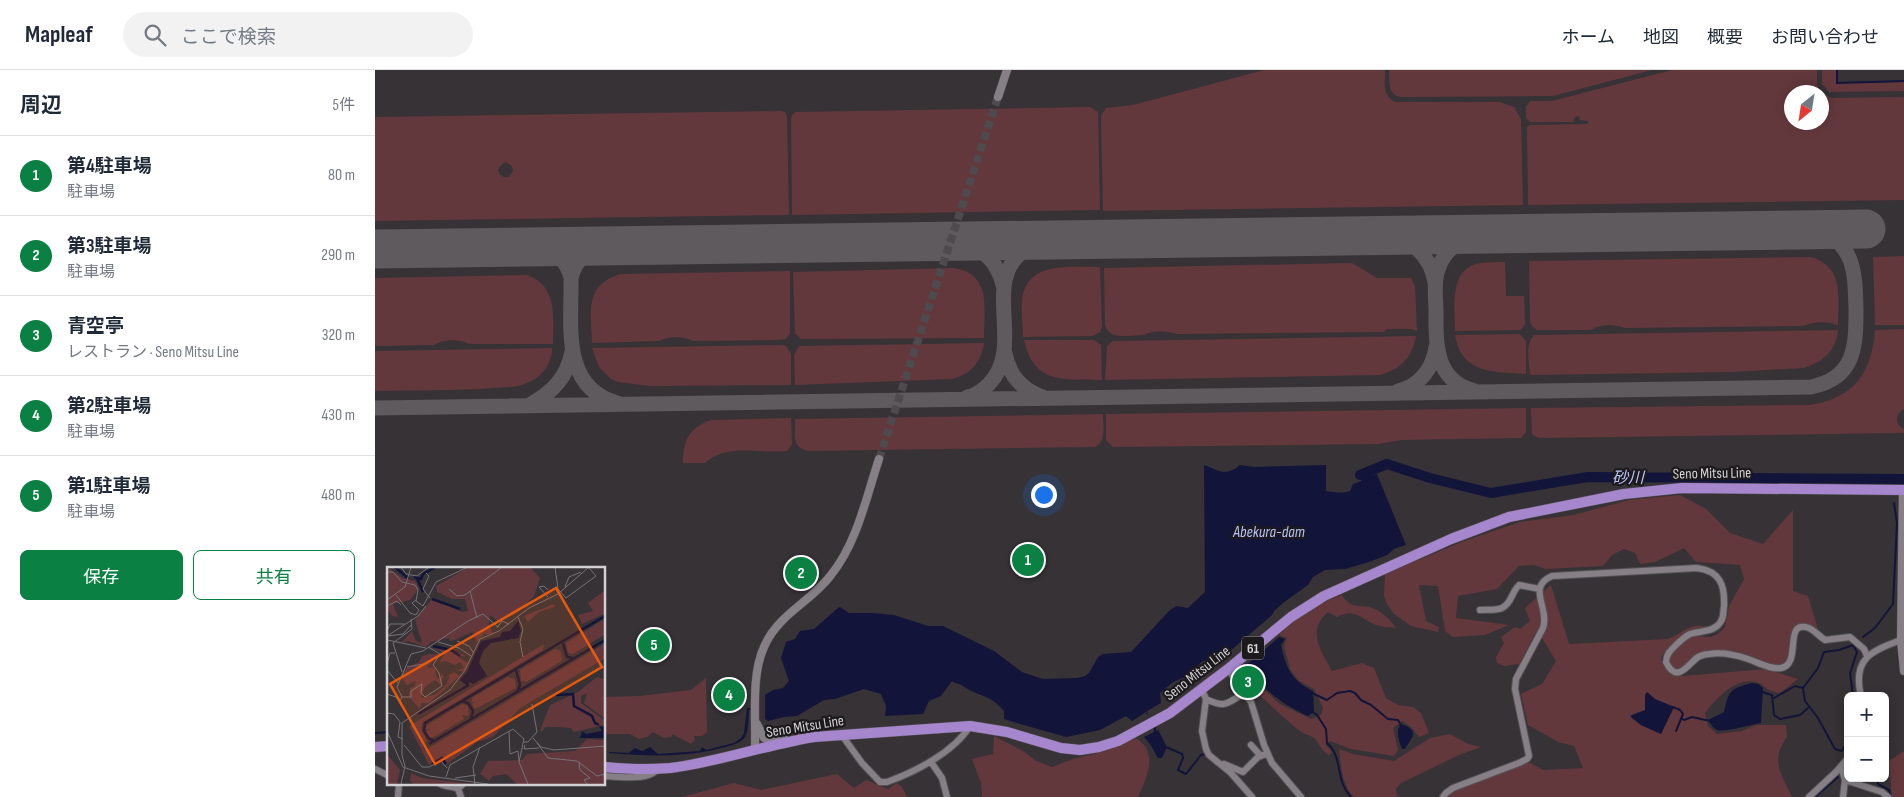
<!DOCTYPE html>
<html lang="ja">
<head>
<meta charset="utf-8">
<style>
  :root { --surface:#fff; --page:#f2f2f3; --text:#1f2937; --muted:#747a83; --line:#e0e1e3; --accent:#0b8043 }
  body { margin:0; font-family:"Sofia Sans Condensed","Noto Sans JP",sans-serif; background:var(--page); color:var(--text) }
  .controls { position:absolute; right:15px; bottom:15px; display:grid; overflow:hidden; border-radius:8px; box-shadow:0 2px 12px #0003 }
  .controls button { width:45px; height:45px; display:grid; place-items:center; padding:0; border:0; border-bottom:1px solid var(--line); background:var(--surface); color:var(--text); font:25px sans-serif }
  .compass { position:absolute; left:1409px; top:15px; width:45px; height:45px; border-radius:50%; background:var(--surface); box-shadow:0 2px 12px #0003; rotate:210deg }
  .you { position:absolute; left:668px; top:424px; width:18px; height:18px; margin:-12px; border:4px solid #fff; border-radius:50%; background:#1a73e8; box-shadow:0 0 0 8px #1a73e833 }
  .badge { display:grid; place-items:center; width:32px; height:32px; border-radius:50%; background:var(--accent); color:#fff; font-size:16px; font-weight:700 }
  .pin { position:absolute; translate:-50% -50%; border:2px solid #fff; box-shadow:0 1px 5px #0006 }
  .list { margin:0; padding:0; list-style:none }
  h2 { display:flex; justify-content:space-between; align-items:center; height:65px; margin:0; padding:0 20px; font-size:21px }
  h2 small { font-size:16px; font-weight:400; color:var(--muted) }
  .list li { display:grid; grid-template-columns:32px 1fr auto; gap:15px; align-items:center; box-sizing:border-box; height:80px; padding:0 20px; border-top:1px solid var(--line) }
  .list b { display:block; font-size:19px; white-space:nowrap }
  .list p { margin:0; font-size:16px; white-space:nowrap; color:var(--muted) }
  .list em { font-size:16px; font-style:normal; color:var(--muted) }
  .actions { display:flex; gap:10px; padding:15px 20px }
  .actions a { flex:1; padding:11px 0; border:1px solid var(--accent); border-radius:8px; text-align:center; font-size:18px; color:var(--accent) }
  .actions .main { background:var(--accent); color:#fff }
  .icon { flex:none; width:28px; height:28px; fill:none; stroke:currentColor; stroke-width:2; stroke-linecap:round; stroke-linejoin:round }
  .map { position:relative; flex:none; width:1529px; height:727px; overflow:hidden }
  header { display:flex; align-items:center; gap:30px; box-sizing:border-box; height:70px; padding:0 25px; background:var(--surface); border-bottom:1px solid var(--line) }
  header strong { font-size:24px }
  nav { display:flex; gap:28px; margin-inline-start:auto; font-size:18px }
  .search { width:350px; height:45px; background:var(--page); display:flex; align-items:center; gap:12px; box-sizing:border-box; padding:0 18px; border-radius:28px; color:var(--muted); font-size:19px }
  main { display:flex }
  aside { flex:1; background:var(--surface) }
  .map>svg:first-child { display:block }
  .green { fill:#63383d; fill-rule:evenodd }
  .water { fill:#131439 }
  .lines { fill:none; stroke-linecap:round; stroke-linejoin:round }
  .stream { stroke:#131439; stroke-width:2 }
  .river { stroke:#131439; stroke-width:10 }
  .taxiway { stroke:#5e5a5e; stroke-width:15 }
  .runway { stroke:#5e5a5e; stroke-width:39 }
  .tertiary-tunnel { stroke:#4e4a4e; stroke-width:8; stroke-dasharray:8 4; stroke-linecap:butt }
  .minor-casing { stroke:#555155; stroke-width:8 }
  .tertiary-casing { stroke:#555155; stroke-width:9 }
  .primary-casing { stroke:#555155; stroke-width:11 }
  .minor { stroke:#868086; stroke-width:6 }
  .tertiary { stroke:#868086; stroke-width:8 }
  .primary { stroke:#a686cd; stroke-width:10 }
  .labels { text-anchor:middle; stroke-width:4.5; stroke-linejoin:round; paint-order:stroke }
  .shield { fill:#1c1a1c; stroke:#9d9a9d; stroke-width:1 }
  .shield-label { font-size:14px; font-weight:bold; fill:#d4d1d4 }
  .street-label { font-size:15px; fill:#d4d1d4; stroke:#1c1a1c }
  .water-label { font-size:16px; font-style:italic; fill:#b9c1fb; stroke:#1c1a1c }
  .inset-river { fill:none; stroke:#131439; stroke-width:2.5 }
  .inset-road { fill:none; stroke:#757275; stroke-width:1 }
  .view { fill:#e8590c; fill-opacity:0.15; stroke:#e8590c; stroke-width:2.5 }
  .inset-edge { fill:none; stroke:#d4d1d4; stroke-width:2.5 }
</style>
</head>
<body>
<header>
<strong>Mapleaf</strong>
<div class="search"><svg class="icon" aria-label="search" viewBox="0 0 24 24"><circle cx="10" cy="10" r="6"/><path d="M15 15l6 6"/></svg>ここで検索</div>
<nav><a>ホーム</a><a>地図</a><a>概要</a><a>お問い合わせ</a></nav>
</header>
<main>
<aside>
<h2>周辺<small>5件</small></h2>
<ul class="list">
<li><span class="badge">1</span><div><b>第4駐車場</b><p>駐車場</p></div><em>80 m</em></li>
<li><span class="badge">2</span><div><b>第3駐車場</b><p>駐車場</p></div><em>290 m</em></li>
<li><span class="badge">3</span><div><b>青空亭</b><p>レストラン · Seno Mitsu Line</p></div><em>320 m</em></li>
<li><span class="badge">4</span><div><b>第2駐車場</b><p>駐車場</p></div><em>430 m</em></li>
<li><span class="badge">5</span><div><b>第1駐車場</b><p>駐車場</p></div><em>480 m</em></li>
</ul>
<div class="actions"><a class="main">保存</a><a>共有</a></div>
</aside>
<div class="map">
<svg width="1529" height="727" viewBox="0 0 1529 727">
  <rect width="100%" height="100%" fill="#363236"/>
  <path class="green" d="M889,0H1010C1010,13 1007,25 1020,32H1124L1139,37L1146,49L1148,135L728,141L726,46L731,38L758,35Z
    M1014,0H1277L1178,26L1026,27C1012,25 1015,11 1014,0Z
    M1297,0H1442V15L1445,21L1456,28L1529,27V130L1153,135L1152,57L1156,55L1213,54V51L1205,50L1204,46L1200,47L1198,52H1155L1151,48V37L1155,31H1177ZM1416,22H1446V52H1416Z
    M1447,0H1461L1462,13L1529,12V21L1454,22L1447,14Z
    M715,37L723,42L725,140L417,145L416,50L417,45L421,42Z
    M406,41L410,42L412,46L414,145L0,151V47ZM131,92L137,96L138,101L134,107C128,108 124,105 123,100L127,94Z
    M1529,186V255H1500L1498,187Z
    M1435,187C1470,196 1463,228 1463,256C1455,250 1436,252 1428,256L1250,258C1241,254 1224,254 1216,260H1162L1157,256L1155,252L1154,191Z
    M1130,192L1131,226H1149L1150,254L1146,260L1080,261C1080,238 1073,197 1106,193C1114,192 1122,192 1130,192Z
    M977,193L1002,208H1036L1040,216L1042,261L1037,259H1012L1009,262L802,264C793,261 777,260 769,265C756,265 734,271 730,255L729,198Z
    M725,197L727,257L725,262L718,266L648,267C648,253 645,237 648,224C657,190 699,198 725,197Z
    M579,198C617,204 609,239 609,268L426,269L420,263L418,202Z
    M415,201V263L411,269L405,270L318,271C309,266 293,266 284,271L217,273C216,241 209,215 246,204Z
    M152,205C183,216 178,246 178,274H94C84,269 69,269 59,275L0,276V208Z
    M1529,259V339C1520,344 1519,354 1529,359V363L1163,368L1157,364L1156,338L1434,335C1478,329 1497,303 1500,260Z
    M1463,260C1461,281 1448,292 1429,298L1356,302L1155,305C1154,293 1150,273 1159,265Z
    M1145,264L1151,271V304C1120,302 1086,304 1080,265Z
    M1041,266C1037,288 1026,299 1005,305L730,310L732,276L738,271Z
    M649,270H719L726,275L727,310C689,309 659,315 649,270Z
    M609,273C606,293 596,304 577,309L420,315L419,285L424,276Z
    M407,275L411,276L416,284V315L275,316L243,312L236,309L224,297L217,278Z
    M177,278C177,294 167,307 152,313C142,318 129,317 118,318C79,321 39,320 0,321V281Z
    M1151,338V362L1146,368L1026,370L1003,374L738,377L731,370V344Z
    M728,344C728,355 732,371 720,377L433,381C415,377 421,363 420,349Z
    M416,348L417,374L412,381C385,384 352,373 330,393H308C308,372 313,358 336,350Z
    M1305,425L1331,439L1355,463L1388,474L1418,440V521L1433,526L1444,563L1436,558L1418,562L1415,568V589L1404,597L1333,582C1320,591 1310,605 1294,596L1293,587L1308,571L1320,566L1336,567L1343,564L1350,557L1354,536L1369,509L1365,495L1321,492L1309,478L1280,492L1265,494L1260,483L1249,479L1237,485L1228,496L1171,499L1159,495L1144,496L1122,519L1083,526L1081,548L1134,555L1110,565L1078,567L1070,561L1063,516L1044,515L1051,551L1064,557L1063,562L1036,556L1019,544L1012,534L1009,526L1010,504L1089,471L1145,452L1198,445L1254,430Z
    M1176,515L1194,574L1293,569C1312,561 1312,553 1334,557L1322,560L1288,584L1286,588C1290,601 1295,604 1308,606L1391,599L1423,609L1405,623C1401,622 1394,621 1391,618C1387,615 1386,613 1381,612C1360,607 1342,628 1330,643L1333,656L1342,664L1367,661L1381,655H1411L1412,667C1395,690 1406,704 1417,727H1073L1081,719L1149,693H1156L1168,700L1208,698L1199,676L1183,672L1153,655L1146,624L1167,614L1181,591L1167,568L1160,564L1144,594L1129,596L1122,593L1121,587L1129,573L1126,567L1140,557L1145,559L1155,551L1150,538ZM1272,622L1280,629L1299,637L1286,664L1266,655L1256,648L1258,644L1270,640V625Z
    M967,525C977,541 986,533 1000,539C1009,543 1015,550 1021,558C1016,557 1010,558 1005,556C987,552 982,536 962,547L953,542C931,561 946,581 957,601L987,593L999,598L1011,628L1023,635L1038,637L1046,643L1054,663L1044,667L1036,657L1027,651L1018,658L1023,680L1019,686L976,679L955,671L950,674L957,682L954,685C945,680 946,675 939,668C934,665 929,664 925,661C921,659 885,626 884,624C882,621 882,619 881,616L883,614L905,634L936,649L946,645L948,638L939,619L924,611L915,599L909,575L912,568L904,565C922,546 942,534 967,525Z
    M331,608L332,662L327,666H319L320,670L316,674C311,670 304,669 298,664L296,667L289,668L278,662L272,667L264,669L255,664H229V627L264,626L316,620Z
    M1075,664L1093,674L1106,677L1084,685L1026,713L1021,719L1022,725L1025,727H979C967,716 966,695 964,679L978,684L1019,691L1055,668Z
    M619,666L648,681L661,691L677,697L698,689L723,683L761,668C784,683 772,707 763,727H607L606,713L597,689L618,684Z
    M1529,681V727H1517L1514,691Z
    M462,704L479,718L491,710L513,719L522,713L527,717L532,727H307L359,713L386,720Z"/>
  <path class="water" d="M829,395C845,401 850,407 865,395L879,397L951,395V421C959,422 967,424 975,421L978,414L986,411L987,409L1002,404L1031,475L1019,479L1012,485L994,492L970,499L950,500L938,507L933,515L908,533L900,540L897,545L846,589L844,590L839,585L835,589L828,591L810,607L798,612L785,623L786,633L772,641L773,646L771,642L757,651L751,646L725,660L691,667L635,651L629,649V641C615,624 604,627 588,616C584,613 581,614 577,611L566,626L554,631L548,644L510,646L511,636L506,624L489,619L460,629L449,630L422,646L409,647L393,651L390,649V625L398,620L408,618L414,611L406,588L411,572L420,569L425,561L439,559L463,538L465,537L474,543H498L519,545L553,556H568L619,581L647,602L668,609L702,608L710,606L714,603L723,587L728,584L756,582L794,541L801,536L813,538L830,522Z
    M904,567L910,569L906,575C911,598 916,610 938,621L939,642L933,646C906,634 889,619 869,597Z
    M1377,613L1383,614L1388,618L1386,653C1378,654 1348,663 1342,660C1338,658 1335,653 1333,650L1349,642C1354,620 1355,619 1377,613Z
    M1272,622L1280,629L1299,637L1286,664L1266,655L1255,646L1270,640V625Z
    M372,638H377L374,640C373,648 374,660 370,667C365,674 354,676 346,678C309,688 272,686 234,683V682L254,683L260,678L267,681L275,677L283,684L325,681L327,677L331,680L359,673L366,668L369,663Z
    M1026,654C1047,661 1035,669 1030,679H1027C1024,671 1020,661 1026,654Z
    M783,660L792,677L787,688H783L775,674L769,667Z"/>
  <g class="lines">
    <path class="stream" d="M1462,0V13L1529,11
      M1515,409L1516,411
      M1488,567L1500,558L1518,534L1522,453L1519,433
      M1428,618L1430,631L1443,648L1460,679L1467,681L1469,677L1473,678
      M1387,622L1397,625L1399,645L1405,649L1425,645L1433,638
      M937,623L952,630L962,623L975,621L980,623L986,630L996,635L1013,649L1023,650L1026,655
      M1399,628L1420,616L1428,618L1443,598L1449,582L1464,580L1478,575L1482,582L1475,603L1478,626
      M1298,637L1305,640L1308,644L1301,661
      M938,642L942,645L951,659L952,673C969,688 959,709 976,727
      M1306,648L1309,650L1317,647L1335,651
      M0,663L14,662
      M780,663V657
      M791,677L807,684L808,688L803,700L811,704L826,685L830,684
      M1471,700H1473
      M1502,708L1503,714L1514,720L1516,727
      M1440,727L1463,707"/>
    <path class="river" d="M985,405L1012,394L1055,408L1116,423L1213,407L1529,409"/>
    <path class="taxiway" d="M1012,165C1038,171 1055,185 1060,212
      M574,171C604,175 622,187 629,218
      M164,177C182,181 192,191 196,208C197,254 185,317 242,333
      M196,208C201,187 215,178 235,175
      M630,283C634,305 647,320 668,327
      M1023,321C1045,316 1058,298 1061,277
      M1100,321C1059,311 1061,273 1061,239C1060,221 1058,203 1069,187C1079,172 1093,167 1111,163
      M592,327C600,326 608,320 614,314C657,271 588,188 679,169
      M156,334C178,322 192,307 197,282
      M0,338L1436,317C1480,308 1481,277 1481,240C1480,205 1481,175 1443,159"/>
    <path class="runway" d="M0,179L1491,159"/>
    <path class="tertiary-tunnel" d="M504,389L623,27"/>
    <defs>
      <path id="minor" d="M1105,540C1121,539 1129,543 1137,526C1139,521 1140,519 1144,515L1165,519
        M853,599L876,632L889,675L897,693L926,727
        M827,620L831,629L827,661L831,679L834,685L856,703L877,727
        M1486,626C1477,589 1496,581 1526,570
        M831,629C851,639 852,633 871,622
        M466,664L487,693L505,712H512C540,702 579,682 595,656
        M876,675L886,686
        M556,692L567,708L572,727
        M849,694L868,702L884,686L892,684
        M1466,697L1470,710L1468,727
        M0,699L14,706
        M229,706C243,707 276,711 283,698
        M1470,710L1507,722L1513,727
        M64,713C71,718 76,715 83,719
        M23,727L24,713
        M86,727L83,719L89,713
        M1068,727L1071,723L1078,718L1144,693L1152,689L1154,686L1140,619L1141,609L1168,558C1175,538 1151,517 1177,506L1322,498C1345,501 1350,515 1349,536C1348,543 1349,549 1344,554C1338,562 1324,561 1315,564C1309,567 1305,571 1300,576C1295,581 1291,585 1291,592C1302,615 1313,594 1323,587C1327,585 1330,584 1334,584C1346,582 1361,585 1373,589C1382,592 1396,600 1406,598C1428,594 1407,549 1434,558C1440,561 1444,566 1450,570L1475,567L1489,579L1492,586
        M1434,727L1461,702L1473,688"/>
      <path id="tertiary" d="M623,27L632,0
        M1528,420L1526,570L1529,601
        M382,654L389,668L397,670L409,669
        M380,679C381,648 376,605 389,577C403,544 436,532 456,505C482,473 491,428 504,389"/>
      <path id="primary" d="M0,677L14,676
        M229,697C250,699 273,700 295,698C343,692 390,675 439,667L595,656L632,662L686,678L705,680L724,677L743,671L795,643L853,599L916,547L949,526L1076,469L1134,447L1249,424L1307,418L1529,420"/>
    </defs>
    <use href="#minor" class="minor-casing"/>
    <use href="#tertiary" class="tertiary-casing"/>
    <use href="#primary" class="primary-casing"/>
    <use href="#minor" class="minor"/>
    <use href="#tertiary" class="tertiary"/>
    <use href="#primary" class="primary"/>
  </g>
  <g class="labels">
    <rect class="shield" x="867" y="566.5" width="22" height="23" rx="4"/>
    <g class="shield-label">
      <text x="878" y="583">61</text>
    </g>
    <g class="street-label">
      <text transform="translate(1337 403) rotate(-1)" y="5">Seno Mitsu Line</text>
      <text transform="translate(822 603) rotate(-38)" y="5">Seno Mitsu Line</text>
      <text transform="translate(430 656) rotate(-9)" y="5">Seno Mitsu Line</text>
    </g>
    <g class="water-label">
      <text x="1253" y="413">砂川</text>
      <text x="894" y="467">Abekura-dam</text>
    </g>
  </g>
  <g transform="translate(12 497)">
    <rect width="218" height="218" fill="#363236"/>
    <path d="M0,0L16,11L28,14L32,21L23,33L6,37L11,50L5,49L0,42ZM82,0H143L153,11L147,29L131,45L112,55L103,48L102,58L106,67H97L90,75L85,65L68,73L63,74L62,71L44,75L39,80L21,74L14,76L25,64L29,74L35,76L28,53L46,31L75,45L81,44L78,32H65L50,25L49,19ZM217,24V47L195,57L191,48L206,44L201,36ZM167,37L168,40L152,45L141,55L137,49ZM214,54H217V68L186,87L181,86L179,76ZM157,77L156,83L36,155L34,162L40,174L35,177L38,183L217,77V92L133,141L106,170L90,175L59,198L55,191L42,198L22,159ZM42,80L79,88L71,90L81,96L77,104H69L77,101L73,95L68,98L58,94L52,96L58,86ZM168,82L174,84L175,94L139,115L134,114L133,103ZM43,87H52L40,100L48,101L49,110L52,112L55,106L57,111L67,105L73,109L42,136H34L33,142L22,130L23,121L27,120L29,114L20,118L14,110L18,102L32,95L35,89ZM63,109L59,118L49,127L34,131L38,120L48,113L54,118L55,111ZM121,110L128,112L129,121L88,142L85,137L88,135H84L86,130ZM210,110L217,112V151L197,136L200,126L194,129V136L217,153V158L187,165L184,161L171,160H158L155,165L153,163L163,138L191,125ZM75,137L81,139L82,149L75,148L77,152L47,170H42L39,164L43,162H38L40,158ZM200,172L217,173V217H130L119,207L106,209L102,214L93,207L101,194L135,193L140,187L188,184ZM0,187L13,203L10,217H0ZM24,206L35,211L85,217H27L23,214Z" fill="#63383d" fill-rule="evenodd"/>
    <path d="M131,54L134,64L131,71L104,76L96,84L92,96L100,109L86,117L83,115L80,119L73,113L80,105L94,74L113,70L115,65L123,64ZM212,159L217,160V171H193L195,164L199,167L215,164Z" fill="#131439"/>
    <path class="inset-river" d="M8,0L21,11M27,10L34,12L36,7L49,0M30,11L36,25M45,32L73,42M176,76L180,90L186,91M46,79L64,83L73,89M129,103L133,118L130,125M169,128L186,127L187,139L205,149L208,156L212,158M75,134L81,136L86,144L84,152M31,147L82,118M48,174L42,172L37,164L38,156L218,49M42,177L218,73M45,197L55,191L59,197"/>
    <path class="inset-road" d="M14,0L19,7L30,9L42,0M168,0L171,22L179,31L209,9L202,1M0,5H6L15,15L28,18L31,23L29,34L36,39L49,15L81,0M39,6L42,9L36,22L43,31M178,20L182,10L194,5M62,22L70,29L78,28L115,0M83,24L90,51M9,28L23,46L29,48L32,43L25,36L29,33M161,30L152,20L157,19L161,23M0,33L18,20L24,0M0,39L10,34L14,38M131,50L136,62L133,75L136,90M110,61L115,54L122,57M0,64L3,57H18M0,69L31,49L39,39M1,69L16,67L25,57M0,73L39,81M70,74L82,79L86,85M51,75L72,81L84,89M6,76L25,62L24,52M6,76L15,105M0,97L3,86H8M20,100L36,97M0,103L11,116M0,127L9,130L22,151M15,130L10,120L24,87L36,84L81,54L96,47L111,60M13,134L15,130H24V124L35,117L34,126L38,130L55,119L52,106L46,98L53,87L41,80M0,146L7,147L13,155L11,170L16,172M0,164L16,200L42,209L101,217M122,164L123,187L131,184L132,194M146,171L154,180L167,183L218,179M136,175H141L150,165L145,137M150,176L161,191L190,194L210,209L218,207M17,178L35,200H42L54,194L60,201M138,178L137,182L152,181M192,195L193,203L203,211L197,213L200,217M59,210L63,198L126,162L137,172L132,195L141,217M68,211L89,208M14,217L18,199L15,188V156L63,123L78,103L93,72L112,64L142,41L171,27L202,0M88,217L86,200L93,180"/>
    <path class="view" d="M169,21L215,100L48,197L3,117Z"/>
    <rect width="218" height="218" class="inset-edge"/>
  </g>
</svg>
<div class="controls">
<button>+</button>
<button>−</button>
</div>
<svg class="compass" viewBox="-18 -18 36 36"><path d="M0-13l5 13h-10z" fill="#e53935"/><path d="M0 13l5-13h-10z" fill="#747a83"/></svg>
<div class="you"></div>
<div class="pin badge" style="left:653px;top:490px">1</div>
<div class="pin badge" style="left:426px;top:503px">2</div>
<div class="pin badge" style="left:873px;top:612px">3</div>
<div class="pin badge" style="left:354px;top:625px">4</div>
<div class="pin badge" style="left:279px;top:575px">5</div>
</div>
</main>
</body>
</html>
